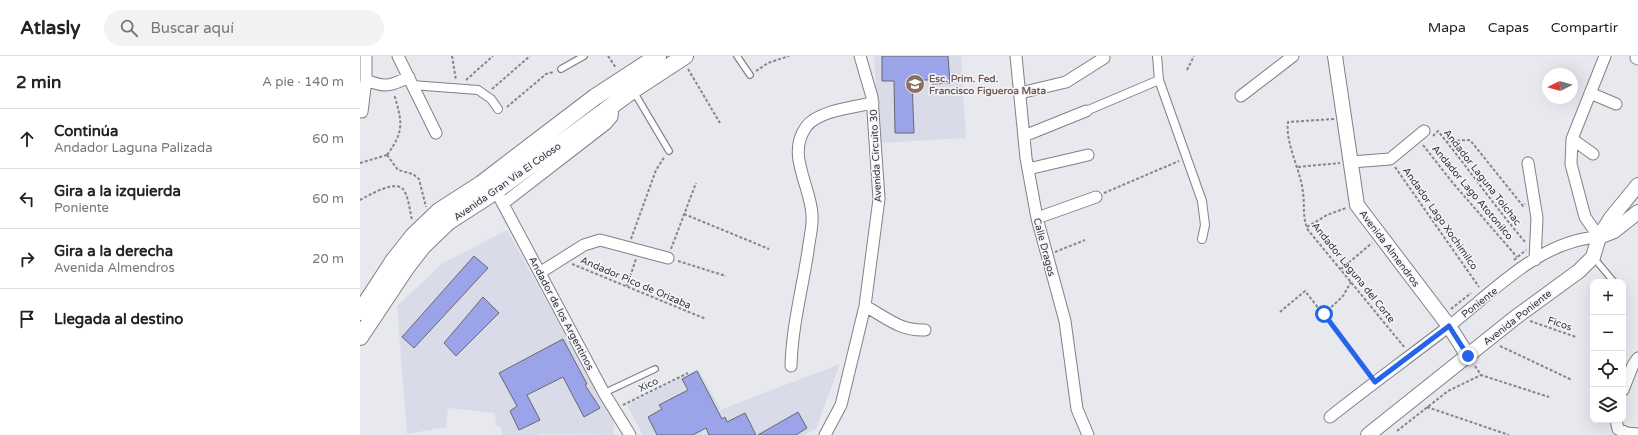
<!DOCTYPE html>
<html lang="es">
<head>
<meta charset="utf-8">
<style>
  :root { --surface:#fff; --page:#f2f2f2; --text:#222; --muted:#767676; --line:#e0e0e0 }
  body { margin:0; font-family:"Varela Round",sans-serif; background:var(--page); color:var(--text) }
  .controls { position:absolute; right:12px; bottom:12px; display:grid; overflow:hidden; border-radius:8px; box-shadow:0 4px 16px #0002 }
  .controls button { width:36px; height:36px; display:grid; place-items:center; padding:0; border:0; border-bottom:1px solid var(--line); background:var(--surface); color:var(--text); font:20px sans-serif }
  .compass { position:absolute; left:1182px; top:12px; width:36px; height:36px; border-radius:50%; background:var(--surface); box-shadow:0 4px 16px #0002; rotate:264deg }
  .stop { position:absolute; width:12px; height:12px; margin:-9px; border:3px solid #2563eb; border-radius:50%; background:#fff }
  .stop.end { background:#2563eb; border-color:#fff; box-shadow:0 1px 4px #0008 }
  .list { margin:0; padding:0; list-style:none }
  h2 { display:flex; justify-content:space-between; align-items:center; height:52px; margin:0; padding:0 16px; font-size:17px }
  h2 small { font-size:13px; font-weight:400; color:var(--muted) }
  .list li { display:grid; grid-template-columns:26px 1fr auto; gap:12px; align-items:center; box-sizing:border-box; height:60px; padding:0 16px; border-top:1px solid var(--line) }
  .list b { display:block; font-size:15px; white-space:nowrap }
  .list p { margin:0; font-size:13px; white-space:nowrap; color:var(--muted) }
  .list em { font-size:13px; font-style:normal; color:var(--muted) }
  .icon { flex:none; width:22px; height:22px; fill:none; stroke:currentColor; stroke-width:2; stroke-linecap:round; stroke-linejoin:round }
  .map { position:relative; flex:none; width:1278px; height:379px; overflow:hidden }
  header { display:flex; align-items:center; gap:24px; box-sizing:border-box; height:56px; padding:0 20px; background:var(--surface); border-bottom:1px solid var(--line) }
  header strong { font-size:19px }
  nav { display:flex; gap:22px; margin-inline-start:auto; font-size:14px }
  .search { width:280px; height:36px; background:var(--page); display:flex; align-items:center; gap:10px; box-sizing:border-box; padding:0 14px; border-radius:22px; color:var(--muted); font-size:15px }
  main { display:flex }
  aside { flex:1; background:var(--surface) }
  .map>svg:first-child { display:block }
  .built { fill:#d9dce8 }
  .building { fill:#9ca4e9; stroke:#67686d }
  .lines { fill:none; stroke-linecap:round; stroke-linejoin:round }
  .service-casing { stroke:#808186; stroke-width:8 }
  .pedestrian-casing { stroke:#808186; stroke-width:10 }
  .minor-casing { stroke:#808186; stroke-width:13 }
  .tertiary-casing { stroke:#808186; stroke-width:16 }
  .secondary-casing { stroke:#808186; stroke-width:18 }
  .path { stroke:#85868a; stroke-width:2; stroke-dasharray:3 2; stroke-linecap:butt }
  .service { stroke:#fff; stroke-width:5.5 }
  .pedestrian { stroke:#fff; stroke-width:8 }
  .minor { stroke:#fff; stroke-width:11 }
  .tertiary { stroke:#fff; stroke-width:14 }
  .secondary { stroke:#fff; stroke-width:16 }
  .route { stroke:#2563eb; stroke-width:5 }
  .labels { text-anchor:middle; stroke-width:3; stroke-linejoin:round; paint-order:stroke }
  .education-label { font-size:10px; font-weight:bold; fill:#785e54; stroke:#f5f6fc; text-anchor:start }
  .street-label { font-size:10px; fill:#333335; stroke:#f5f6fc }
</style>
</head>
<body>
<header>
<strong>Atlasly</strong>
<div class="search"><svg class="icon" aria-label="search" viewBox="0 0 24 24"><circle cx="10" cy="10" r="6"/><path d="M15 15l6 6"/></svg>Buscar aquí</div>
<nav><a>Mapa</a><a>Capas</a><a>Compartir</a></nav>
</header>
<main>
<aside>
<h2>2 min<small>A pie · 140 m</small></h2>
<ul class="list">
<li><svg class="icon" aria-label="ahead" viewBox="0 0 24 24"><path d="M12 20V5M6 11l6-6 6 6"/></svg><div><b>Continúa</b><p>Andador Laguna Palizada</p></div><em>60 m</em></li>
<li><svg class="icon" aria-label="left" viewBox="0 0 24 24"><path d="M17 20v-9H6M10 6l-5 5 5 5"/></svg><div><b>Gira a la izquierda</b><p>Poniente</p></div><em>60 m</em></li>
<li><svg class="icon" aria-label="right" viewBox="0 0 24 24"><path d="M7 20v-9h11M14 6l5 5-5 5"/></svg><div><b>Gira a la derecha</b><p>Avenida Almendros</p></div><em>20 m</em></li>
<li><svg class="icon" aria-label="arrive" viewBox="0 0 24 24"><path d="M6 21V4h12l-3 4 3 4H6"/></svg><div><b>Llegada al destino</b></div></li>
</ul>
</aside>
<div class="map">
<svg width="1278" height="379" viewBox="0 0 1278 379">
  <rect width="100%" height="100%" fill="#e8e9ef"/>
  <path class="built" d="M514,0H601L606,82L520,87Z
    M147,174L254,366L253,379L181,378L179,379H142L141,371L136,369L135,357L88,352L86,371L47,378L37,250L83,207Z
    M480,308L456,373L444,379H344L345,362L367,351Z
    M338,313L361,353L344,362L343,379H283L267,349Z"/>
  <path class="building" d="M522,0H588L590,27L572,28V24H552L554,77H535L534,25H522Z
    M114,200L128,212L54,292L42,281Z
    M123,241L139,257L96,300L84,287Z
    M203,283L227,328L225,329L240,352L224,361L203,321L167,339L180,364L159,374L150,355L157,350L139,317Z
    M337,315L362,363L365,361L367,366L385,357L396,379H349L346,372L333,379H297L288,361L302,353L299,349L328,334L322,323Z
    M438,356L447,372L436,379H398Z"/>
  <g class="lines">
    <defs>
      <path id="service" d="M377,0L390,19
        M201,13L224,0
        M274,36L309,95
        M1234,202L1254,226
        M244,337L295,313"/>
      <path id="pedestrian" d="M797,0L799,24L842,145L845,169L842,183
        M52,29L118,34L131,43L138,53
        M726,55L799,24"/>
      <path id="minor" d="M38,0L76,77
        M656,0L666,102L677,162L705,265L717,353L728,379
        M1276,2L1278,3
        M6,24C25,32 31,30 49,21
        M660,37L706,26L744,2
        M1230,37L1256,48
        M881,40L933,0
        M2,56L6,24V0
        M664,80L726,55
        M1212,83L1233,98
        M991,106L1030,103L1064,75
        M1168,107L1177,162L1175,204
        M668,113L728,99
        M136,135L244,337L270,379
        M144,147L246,68L252,61L253,49
        M677,162L736,141
        M1239,181L1225,161L1211,108L1212,83L1245,0
        M181,216L224,189L240,184L308,202
        M505,250C527,262 540,275 565,274
        M431,310C432,271 442,234 448,195C449,184 453,171 452,159C451,130 426,99 446,71C457,55 494,51 513,47
        M1263,334L1273,309L1278,302
        M970,361C1009,330 1049,301 1088,271C1133,236 1180,184 1239,181
        M1256,364L1258,373L1267,377L1278,378
        M465,379L481,349L505,250L519,143L512,41L500,0"/>
      <path id="tertiary" d="M975,0L997,149L1089,270L1108,300
        M1239,181L1254,175L1278,156
        M1008,379L1156,261L1219,215L1233,201L1239,181L1251,162L1278,129"/>
      <path id="secondary" d="M0,256L34,204L53,180L79,155L121,128L235,41L298,0
        M0,281L46,212L63,190L88,166L136,135L273,34L325,0"/>
    </defs>
    <use href="#service" class="service-casing"/>
    <use href="#pedestrian" class="pedestrian-casing"/>
    <use href="#minor" class="minor-casing"/>
    <use href="#tertiary" class="tertiary-casing"/>
    <use href="#secondary" class="secondary-casing"/>
    <path class="path" d="M92,0L96,24
      M248,0L256,12
      M328,13L360,67
      M827,14L834,0
      M396,15L408,7L429,0
      M106,24L133,0
      M132,33L170,0
      M147,51L186,18L194,16
      M974,63L928,66C925,88 941,114 943,137C945,150 942,161 948,174L1045,292
      M1073,80L1078,75C1108,112 1135,151 1166,187
      M1087,85L1110,84L1163,150L1165,148
      M1063,89L1092,126L1157,201
      M27,99L38,114L53,118L59,123L66,151
      M27,99C45,75 42,65 34,38
      M0,107L27,99
      M938,111L980,107
      M1035,111L1119,231
      M744,137L819,105
      M0,144C10,139 38,121 45,136C49,144 50,156 52,164
      M324,158L409,193
      M947,171L967,159L986,152
      M271,183L296,114L305,100
      M311,193L336,127
      M695,196L725,184
      M1154,204L1166,194
      M318,205L366,220
      M212,208L346,263
      M981,213L1012,187
      M267,230L276,203
      M1091,253L1111,237
      M920,256L945,235L1010,318
      M964,258L983,240L991,226
      M1170,265L1216,281
      M1140,290L1212,324
      M1115,310L1121,319L1189,341
      M263,349L328,317
      M1067,351L1149,379
      M1037,375L1088,335L1121,319"/>
    <use href="#service" class="service"/>
    <use href="#pedestrian" class="pedestrian"/>
    <use href="#minor" class="minor"/>
    <use href="#tertiary" class="tertiary"/>
    <use href="#secondary" class="secondary"/>
  </g>
  <g class="lines">
    <path class="route" d="M964,258L1015,326L1089,270L1108,300"/>
  </g>
  <defs>
    <symbol id="school-disc" viewBox="-11 -11 22 22"><circle r="9.5" fill="#8d6e63" stroke="#f5f6fc"/><path d="M0-5L7-2L0 1L-7-2ZM-4 1L0 2.5L4 1V4Q0 6-4 4Z" fill="#fff"/></symbol>
  </defs>
  <g fill-rule="evenodd">
    <use href="#school-disc" x="544" y="17" width="22" height="22"/>
  </g>
  <g class="labels">
    <g class="education-label">
      <text x="569" y="26">Esc. Prim. Fed.<tspan x="569" dy="12">Francisco Figueroa Mata</tspan></text>
    </g>
    <g class="street-label">
      <text transform="translate(515 100) rotate(-93)" y="4">Avenida Circuito 30</text>
      <text transform="translate(1123 121) rotate(52)" y="4">Andador Laguna Tolchac</text>
      <text transform="translate(147 125) rotate(-35)" y="4">Avenida Gran Vía El Coloso</text>
      <text transform="translate(1113 136) rotate(50)" y="4">Andador Lago Atotonilco</text>
      <text transform="translate(1081 162) rotate(55)" y="4">Andador Lago Xochimilco</text>
      <text transform="translate(685 191) rotate(75)" y="4">Calle Dragos</text>
      <text transform="translate(1030 192) rotate(53)" y="4">Avenida Almendros</text>
      <text transform="translate(994 216) rotate(51)" y="4">Andador Laguna del Corte</text>
      <text transform="translate(276 226) rotate(23)" y="4">Andador Pico de Orizaba</text>
      <text transform="translate(1119 246) rotate(-38)" y="4">Poniente</text>
      <text transform="translate(202 257) rotate(62)" y="4">Andador de los Argentinos</text>
      <text transform="translate(1157 261) rotate(-38)" y="4">Avenida Poniente</text>
      <text transform="translate(1200 267) rotate(18)" y="4">Ficos</text>
      <text transform="translate(288 328) rotate(-26)" y="4">Xico</text>
    </g>
  </g>
</svg>
<div class="controls">
<button>+</button>
<button>−</button>
<button><svg class="icon" aria-label="locate" viewBox="0 0 24 24"><circle cx="12" cy="12" r="6"/><path d="M12 2v4M12 18v4M2 12h4M18 12h4"/></svg></button>
<button><svg class="icon" aria-label="layers" viewBox="0 0 24 24"><path d="M12 4l9 5-9 5-9-5zM3 14l9 5 9-5"/></svg></button>
</div>
<svg class="compass" viewBox="-18 -18 36 36"><path d="M0-13l5 13h-10z" fill="#e53935"/><path d="M0 13l5-13h-10z" fill="#767676"/></svg>
<div class="stop" style="left:964px;top:258px"></div>
<div class="stop end" style="left:1108px;top:300px"></div>
</div>
</main>
</body>
</html>
